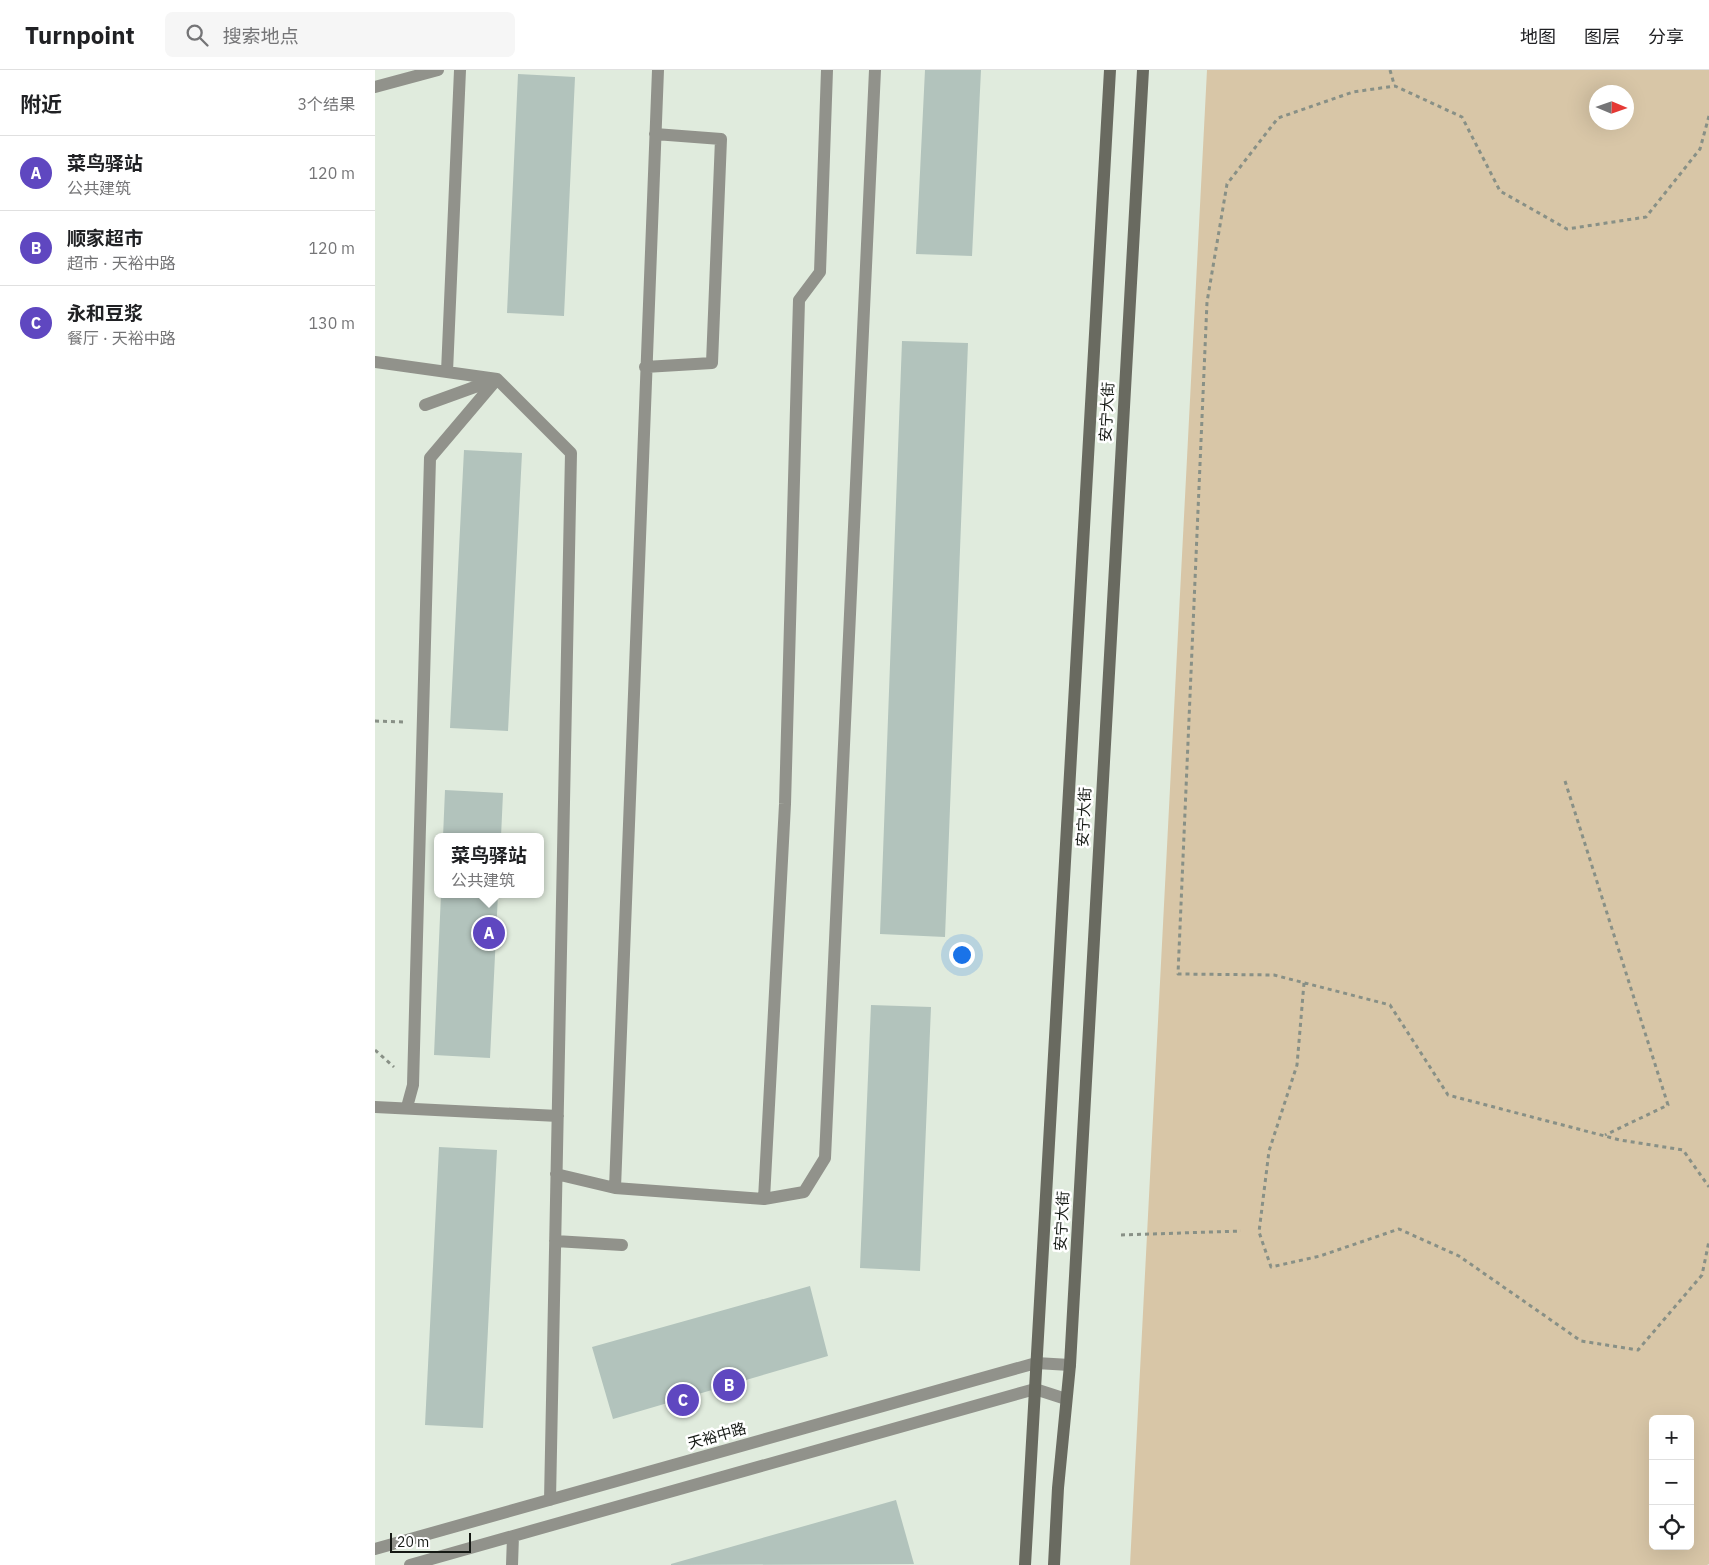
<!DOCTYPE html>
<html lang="zh">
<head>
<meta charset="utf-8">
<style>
  :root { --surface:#fff; --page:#f6f6f6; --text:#202124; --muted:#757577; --line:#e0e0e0; --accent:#5f47c0 }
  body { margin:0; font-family:"IBM Plex Sans","Noto Sans SC",sans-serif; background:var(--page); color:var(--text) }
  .controls { position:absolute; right:15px; bottom:15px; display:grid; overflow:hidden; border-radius:8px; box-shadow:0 5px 20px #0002 }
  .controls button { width:45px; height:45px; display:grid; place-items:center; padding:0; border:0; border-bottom:1px solid var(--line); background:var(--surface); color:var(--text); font:25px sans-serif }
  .compass { position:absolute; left:1214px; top:15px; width:45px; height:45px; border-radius:50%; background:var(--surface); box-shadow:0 5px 20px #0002; rotate:92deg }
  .scale { position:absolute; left:15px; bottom:12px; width:81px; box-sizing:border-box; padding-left:5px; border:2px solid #151914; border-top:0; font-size:14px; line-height:18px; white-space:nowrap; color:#151914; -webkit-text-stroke:4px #fff; paint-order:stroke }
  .you { position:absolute; left:586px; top:884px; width:18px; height:18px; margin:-12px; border:4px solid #fff; border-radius:50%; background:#1a73e8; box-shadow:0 0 0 8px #1a73e833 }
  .badge { display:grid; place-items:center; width:32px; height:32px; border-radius:50%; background:var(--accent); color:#fff; font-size:16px; font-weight:700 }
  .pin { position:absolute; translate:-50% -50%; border:2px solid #fff; box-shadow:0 1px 5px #0006 }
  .popup { position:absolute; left:59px; top:763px; width:110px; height:65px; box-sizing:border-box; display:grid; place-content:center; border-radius:8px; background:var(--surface); filter:drop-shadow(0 1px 4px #0005); font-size:16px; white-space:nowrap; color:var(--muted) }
  .popup b { font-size:19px; color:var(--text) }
  .popup::after { content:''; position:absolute; left:50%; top:100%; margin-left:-10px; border:10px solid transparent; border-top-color:var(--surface) }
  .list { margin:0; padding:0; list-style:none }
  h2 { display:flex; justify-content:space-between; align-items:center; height:65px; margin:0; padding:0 20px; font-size:21px }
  h2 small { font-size:16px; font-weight:400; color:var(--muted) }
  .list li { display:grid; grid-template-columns:32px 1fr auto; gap:15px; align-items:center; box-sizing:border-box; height:75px; padding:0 20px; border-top:1px solid var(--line) }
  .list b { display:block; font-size:19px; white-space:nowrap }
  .list p { margin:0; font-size:16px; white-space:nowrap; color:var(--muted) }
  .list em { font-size:16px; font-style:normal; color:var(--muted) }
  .icon { flex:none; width:28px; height:28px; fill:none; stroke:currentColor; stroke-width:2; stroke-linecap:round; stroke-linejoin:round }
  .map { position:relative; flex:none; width:1334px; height:1495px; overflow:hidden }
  header { display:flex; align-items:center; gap:30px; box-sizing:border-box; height:70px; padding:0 25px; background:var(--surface); border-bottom:1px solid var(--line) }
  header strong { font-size:24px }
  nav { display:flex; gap:28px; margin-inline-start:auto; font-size:18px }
  .search { width:350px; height:45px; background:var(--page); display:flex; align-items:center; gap:12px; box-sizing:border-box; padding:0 18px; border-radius:8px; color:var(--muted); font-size:19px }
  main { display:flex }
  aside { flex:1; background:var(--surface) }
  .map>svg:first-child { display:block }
  .green { fill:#d8c6a7; fill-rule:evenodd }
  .building { fill:#b2c3bc }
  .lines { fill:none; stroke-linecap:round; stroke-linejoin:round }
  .path { stroke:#889086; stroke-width:3; stroke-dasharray:4 4; stroke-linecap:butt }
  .street { stroke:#91928b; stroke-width:12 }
  .secondary { stroke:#696a60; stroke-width:12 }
  .labels { text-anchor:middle; stroke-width:5; stroke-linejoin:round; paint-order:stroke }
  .street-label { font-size:15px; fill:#151914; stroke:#fff }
</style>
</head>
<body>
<header>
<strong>Turnpoint</strong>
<div class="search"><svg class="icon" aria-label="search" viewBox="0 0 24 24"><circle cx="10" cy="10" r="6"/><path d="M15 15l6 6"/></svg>搜索地点</div>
<nav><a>地图</a><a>图层</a><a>分享</a></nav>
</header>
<main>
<aside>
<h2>附近<small>3个结果</small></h2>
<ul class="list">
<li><span class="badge">A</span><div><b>菜鸟驿站</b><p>公共建筑</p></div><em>120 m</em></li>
<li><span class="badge">B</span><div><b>顺家超市</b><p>超市 · 天裕中路</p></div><em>120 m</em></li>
<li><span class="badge">C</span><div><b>永和豆浆</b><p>餐厅 · 天裕中路</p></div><em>130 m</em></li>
</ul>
</aside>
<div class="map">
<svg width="1334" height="1495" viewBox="0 0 1334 1495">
  <rect width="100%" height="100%" fill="#e0ebdd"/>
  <path class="green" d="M832,0H1334V1494L1332,1495H755ZM1222,22H1252V52H1222ZM1278,1349H1315V1476H1278Z"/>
  <path class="building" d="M550,0H606L597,186L541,184Z
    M143,4L200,7L189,246L132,243Z
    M527,271L593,273L570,867L505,864Z
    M89,380L147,383L133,661L75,658Z
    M70,720L128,723L126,767H68Z
    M66,824H123L115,988L59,985Z
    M496,935L556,937L545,1201L485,1198Z
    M64,1077L122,1080L108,1358L50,1355Z
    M435,1216L453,1286L238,1349L217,1277Z
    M521,1430L539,1494L296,1495V1494Z"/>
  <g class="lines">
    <path class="path" d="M1015,0L1019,14
      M1334,46L1325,79L1271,147L1192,159L1125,121L1087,47L1020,16L978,22L903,48L852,114L832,232L803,904L899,905L1015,935L1073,1025L1245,1070L1308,1080L1334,1117
      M0,651L29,652
      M1190,711L1293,1035L1230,1065
      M929,913L922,995L894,1081L884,1162L896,1197L945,1186L1024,1159L1084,1186L1206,1271L1263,1280L1327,1205L1334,1171
      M0,980L19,997
      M746,1165L866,1161"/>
    <path class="street" d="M0,17L63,0
      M0,292L122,309L196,383L175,1430
      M270,297L337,293L346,69L280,64
      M72,302L85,0
      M50,335L119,310
      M0,1037L183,1046
      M32,1037L38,1015L55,388L122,309
      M181,1104L240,1118L389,1129L429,1122L450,1088L500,0
      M240,1118L283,0
      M389,1129L410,734L424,230L445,202L452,0
      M180,1171L247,1175
      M0,1479L661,1293L695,1295
      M35,1495L660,1319L691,1329
      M137,1495L138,1466"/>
    <path class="secondary" d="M650,1495L735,0
      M679,1495L683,1418L695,1295L768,0"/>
  </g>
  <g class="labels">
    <g class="street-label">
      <text transform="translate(732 342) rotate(-87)" y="5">安宁大街</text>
      <text transform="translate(709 747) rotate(-87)" y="5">安宁大街</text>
      <text transform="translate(687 1151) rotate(-87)" y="5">安宁大街</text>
      <text transform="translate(342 1366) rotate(-16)" y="5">天裕中路</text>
    </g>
  </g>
</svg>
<div class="controls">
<button>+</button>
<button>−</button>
<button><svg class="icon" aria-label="locate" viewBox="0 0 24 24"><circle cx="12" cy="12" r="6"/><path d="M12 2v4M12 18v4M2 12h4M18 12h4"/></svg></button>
</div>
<svg class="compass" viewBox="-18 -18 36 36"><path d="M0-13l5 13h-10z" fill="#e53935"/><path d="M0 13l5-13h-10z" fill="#757577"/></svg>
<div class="scale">20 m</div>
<div class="you"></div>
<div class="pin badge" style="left:114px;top:863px">A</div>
<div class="popup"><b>菜鸟驿站</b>公共建筑</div>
<div class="pin badge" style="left:354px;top:1315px">B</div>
<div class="pin badge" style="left:308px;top:1330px">C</div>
</div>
</main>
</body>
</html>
